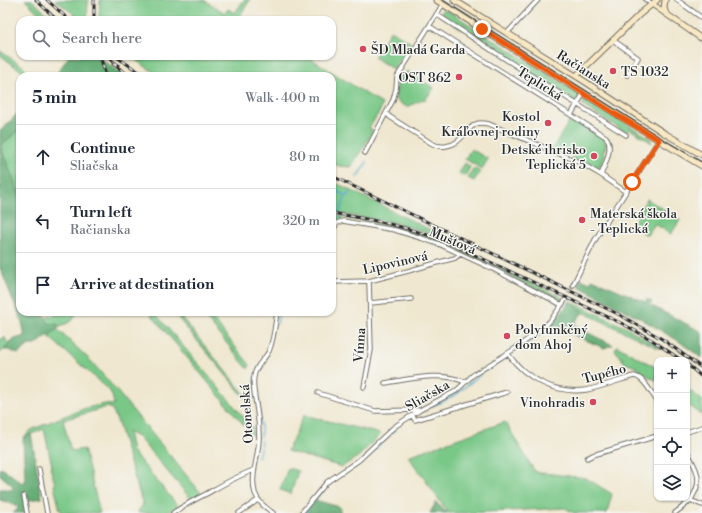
<!DOCTYPE html>
<html lang="en">
<head>
<meta charset="utf-8">
<style>
  :root { --surface:#fff; --page:#f2f2f3; --text:#1f2937; --muted:#747a83; --line:#e0e1e3 }
  body { margin:0; font-family:"Libre Bodoni",serif; background:var(--page); color:var(--text) }
  .controls { position:absolute; right:12px; bottom:12px; display:grid; overflow:hidden; border-radius:8px; box-shadow:0 1px 3px #0004 }
  .controls button { width:36px; height:36px; display:grid; place-items:center; padding:0; border:0; border-bottom:1px solid var(--line); background:var(--surface); color:var(--text); font:20px sans-serif }
  .stop { position:absolute; width:12px; height:12px; margin:-9px; border:3px solid #ea580c; border-radius:50%; background:#fff }
  .stop.end { background:#ea580c; border-color:#fff; box-shadow:0 1px 4px #0008 }
  .list { margin:0; padding:0; list-style:none }
  h2 { display:flex; justify-content:space-between; align-items:center; height:52px; margin:0; padding:0 16px; font-size:17px }
  h2 small { font-size:13px; font-weight:400; color:var(--muted) }
  .list li { display:grid; grid-template-columns:26px 1fr auto; gap:12px; align-items:center; box-sizing:border-box; height:64px; padding:0 16px; border-top:1px solid var(--line) }
  .list b { display:block; font-size:15px; white-space:nowrap }
  .list p { margin:0; font-size:13px; white-space:nowrap; color:var(--muted) }
  .list em { font-size:13px; font-style:normal; color:var(--muted) }
  .icon { flex:none; width:22px; height:22px; fill:none; stroke:currentColor; stroke-width:2; stroke-linecap:round; stroke-linejoin:round }
  .map { position:relative; flex:none; width:702px; height:513px; overflow:hidden }
  .search { position:absolute; background:var(--surface); box-shadow:0 1px 3px #0004; left:16px; top:16px; width:320px; height:44px; display:flex; align-items:center; gap:10px; box-sizing:border-box; padding:0 14px; border-radius:12px; color:var(--muted); font-size:15px }
  .panel { position:absolute; background:var(--surface); box-shadow:0 1px 3px #0004; left:16px; top:72px; width:320px; height:244px; border-radius:12px }
  .map>svg:first-child { display:block }
  .green { fill:#7ac888; stroke:#527a5a }
  .forest { fill:#63ac74; stroke:#476c50 }
  .lines { fill:none; stroke-linecap:round; stroke-linejoin:round }
  .stream { stroke:#4ca7ca; stroke-width:1.5 }
  .street-tunnel { stroke:#c8c1ae; stroke-width:3.5; stroke-dasharray:3.5 2; stroke-linecap:butt }
  .street-casing { stroke:#706d64; stroke-width:5.5 }
  .secondary-casing { stroke:#706d64; stroke-width:7 }
  .street { stroke:#fff; stroke-width:3.5 }
  .secondary { stroke:#f8e8c3; stroke-width:5 }
  .tram { stroke:#2b2b2b; stroke-width:1 }
  .rail-casing { stroke:#2b2b2b; stroke-width:3 }
  .rail { stroke:#f6f6f2; stroke-width:1.5; stroke-dasharray:4.5; stroke-linecap:butt }
  .route { stroke:#ea580c; stroke-width:5 }
  .poi-dot { fill:#d1495b; stroke:#f6f6f2; stroke-width:1.5 }
  .labels { text-anchor:middle; stroke-width:3; stroke-linejoin:round; paint-order:stroke }
  .poi-label { font-size:13px; fill:#2b2b2b; stroke:#f6f6f2; text-anchor:start }
  .street-label { font-size:13px; fill:#2b2b2b; stroke:#f6f6f2 }
</style>
</head>
<body>
<div class="map">
<svg width="702" height="513" viewBox="0 0 702 513">
  <rect width="100%" height="100%" fill="#f6f6f2"/>
  <filter id="ink" filterUnits="userSpaceOnUse"><feTurbulence type="fractalNoise" baseFrequency=".025" numOctaves="2"/><feDisplacementMap in="SourceGraphic" scale="8" xChannelSelector="R" yChannelSelector="G"/><feConvolveMatrix kernelMatrix="1 2 1 2 8 2 1 2 1" color-interpolation-filters="sRGB"/></filter>
  <filter id="wash" filterUnits="userSpaceOnUse"><feTurbulence type="fractalNoise" baseFrequency=".012" numOctaves="4" result="noise"/><feDisplacementMap in="SourceGraphic" scale="16" xChannelSelector="R" yChannelSelector="G"/><feGaussianBlur stdDeviation="0.9" result="paint"/><feColorMatrix in="noise" values="0 0 0 0 0 0 0 0 0 0 0 0 0 0 0 0 0 1.4 0 .05"/><feComposite in="paint" operator="in"/></filter>
  <g filter="url(#wash)">
    <rect width="100%" height="100%" fill="#efe7cf"/>
    <path class="green" d="M25,0H32L53,20H46Z
      M55,0H88L87,20H82Z
      M100,0H204L225,13L228,9L235,13L244,0H250L239,17L242,20H100L99,14Z
      M444,10L448,11L581,95L577,100H573L440,15L442,13L441,11Z
      M391,30L411,43L394,70L374,57Z
      M0,51L24,67L32,76H28L0,55Z
      M129,56H307L382,104L380,111L369,128L372,130V133L351,167L339,166L332,163V76H160Z
      M407,71L434,88L425,100L424,99L407,107L397,101L395,98C397,90 397,80 401,74L404,76Z
      M583,97L650,138L652,143L630,129L627,133L583,106Z
      M571,119L604,138L606,146L603,153L605,154L604,158L597,171L581,161L580,162L571,158L572,154L559,149L557,152L552,149Z
      M20,129V196L0,146Z
      M471,149L488,159L482,169L465,159Z
      M465,163L470,167L465,176L459,173Z
      M474,168L480,172L474,181L468,178Z
      M332,181L449,239L448,241L428,233L396,223L337,213L336,216H343L342,220L336,221L334,225L332,226Z
      M647,199L680,220L671,234L655,224L647,235L632,225L643,208L642,207Z
      M345,216L385,224L435,238L553,293V295H554L555,294L559,295L562,299L558,301L553,298L493,267L464,254L383,227V225L345,218Z
      M570,301L631,330L661,348H658L583,312Z
      M62,312H77L73,320L60,327C57,322 54,325 50,324L47,321L46,318Z
      M149,312H154L252,427L253,436Z
      M173,312H177L250,401L251,405Z
      M201,312H207L250,365L248,369Z
      M57,329L90,360L116,390L201,493L191,499L138,437L128,432L132,451L178,506L167,513H138L139,510L143,505L117,420L112,409L107,407L63,420L71,451L84,449L100,513H62L61,510H60L54,486L55,484L50,467L52,466L44,429L24,437L31,430L62,417L86,408L105,404L112,405L114,404L112,395L109,390L48,336Z
      M5,337L7,343L15,339L0,353V339Z
      M617,346L657,368V381L641,372L636,367L625,363L615,350Z
      M687,388L702,400V415L687,404Z
      M304,415L381,434L359,456L342,467L287,451Z
      M505,422L535,472L586,478L612,494L607,513H574L565,508L467,513H448L445,508L408,456Z
      M288,468L298,471L291,494L280,490Z"/>
    <path class="forest" d="M69,56H97L125,76H55Z
      M20,110V129L0,146V131L9,123Z
      M0,146L20,196V312H43L48,323L52,324H57L60,327L35,345H29L18,354L9,350H4L15,339L24,336V332L22,322L0,268Z
      M581,279L590,283L592,279L646,302L647,299L652,302L650,305L702,332V358L677,340L638,317L578,286Z
      M570,301L583,312L574,324L582,330L613,345L604,348L574,335L549,328Z
      M31,434L42,498L24,501L25,513H13L16,511L18,506L0,500V489H8L11,490L13,488L12,485L0,475V468L5,470L22,483H24L25,480L23,440L24,437Z
      M315,500L340,507V513H305Z
      M436,502L447,513H430Z"/>
    <g class="lines">
      <path class="stream" d="M357,177L367,162
        M332,189L347,196L350,192
        M339,213L346,196
        M332,227L338,216
        M277,324L279,312
        M547,328L552,323
        M527,344L544,330
        M429,407L444,401L458,393L484,371L500,362
        M261,437V427L255,379L258,371L268,355
        M258,457L260,450L261,441
        M335,479L359,464L396,429
        M305,513L322,491"/>
    </g>
  </g>
  <g filter="url(#ink)">
    <g class="lines">
      <path class="street-tunnel" d="M566,299L573,285"/>
      <defs>
        <path id="street" d="M646,0L652,4
          M677,0L702,18
          M439,16L513,64L626,135
          M429,26L606,137C614,147 605,164 601,175
          M507,33L538,0
          M613,40L638,58L627,75
          M386,113L390,117L431,143C436,146 440,147 446,146C462,144 464,130 476,124C480,122 484,123 489,124L581,163L601,175L626,192
          M572,113L582,96
          M365,153L393,100L396,89L397,77L443,4
          M332,231L337,223L343,221L395,230L421,238L439,244L493,269L562,305
          M332,282L369,281L408,271L422,267L455,258L460,254
          M573,285L595,240L659,140
          M370,303L411,299
          M508,354C526,379 555,394 586,390C602,387 618,380 634,376C644,377 651,393 657,401
          M385,383C410,379 442,371 465,382
          M364,387L371,350L369,281
          M318,393L375,411L418,410
          M412,415L415,420L507,392
          M687,432L702,427
          M587,458L593,455L657,436
          M39,469L47,513
          M24,496L27,513
          M690,500L702,505
          M173,513C183,506 194,500 206,494C222,485 237,476 254,470
          M239,513L258,500
          M273,513C265,507 258,502 255,493C250,476 259,455 259,438C259,427 258,416 256,404C255,396 252,386 254,377C255,366 264,360 269,351C274,339 275,325 277,312
          M301,513L327,482L359,460L394,427L420,410L456,391L473,375L516,348L543,328L550,321L566,299
          M675,513C680,509 685,505 690,501C692,498 694,494 696,490C702,475 693,464 687,451"/>
        <path id="secondary" d="M436,0C525,56 612,113 702,166
          M454,0L584,81L664,133L702,155
          M665,0L664,8L666,14
          M652,4L702,39
          M576,76L640,14L657,0"/>
      </defs>
      <use href="#street" class="street-casing"/>
      <use href="#secondary" class="secondary-casing"/>
      <use href="#street" class="street"/>
      <use href="#secondary" class="secondary"/>
      <path class="tram" d="M443,0L661,138L702,162"/>
      <defs>
        <path id="rail" d="M36,0L57,20
          M47,0L69,20
          M94,0V20
          M100,56L106,76
          M106,56L118,65
          M115,56L145,76
          M113,64L130,76
          M332,176L618,314L662,339L702,368
          M332,213C375,220 411,227 451,244L623,324L652,340L681,360
          M687,364L702,377"/>
      </defs>
      <use href="#rail" class="rail-casing"/>
      <use href="#rail" class="rail"/>
    </g>
  </g>
  <g class="lines" filter="url(#ink)">
    <path class="route" d="M482,29L558,77L617,115L659,140L632,182"/>
  </g>
  <g class="poi-dot">
    <circle cx="363" cy="49" r="4"/>
    <circle cx="613" cy="71" r="4"/>
    <circle cx="459" cy="77" r="4"/>
    <circle cx="548" cy="123" r="4"/>
    <circle cx="594" cy="156" r="4"/>
    <circle cx="582" cy="220" r="4"/>
    <circle cx="507" cy="336" r="4"/>
    <circle cx="593" cy="402" r="4"/>
  </g>
  <g class="labels">
    <g class="poi-label">
      <text x="371" y="54">ŠD Mladá Garda</text>
      <text x="621" y="76">TS 1032</text>
      <text x="451" y="82" text-anchor="end">OST 862</text>
      <text x="540" y="121" text-anchor="end">Kostol<tspan x="540" dy="15">Kráľovnej rodiny</tspan></text>
      <text x="586" y="154" text-anchor="end">Detské ihrisko<tspan x="586" dy="15">Teplická 5</tspan></text>
      <text x="590" y="218">Materská škola<tspan x="590" dy="15">- Teplická</tspan></text>
      <text x="515" y="334">Polyfunkčný<tspan x="515" dy="15">dom Ahoj</tspan></text>
      <text x="585" y="407" text-anchor="end">Vinohradis</text>
    </g>
    <g class="street-label">
      <text transform="translate(584 69) rotate(32)" y="5">Račianska</text>
      <text transform="translate(540 83) rotate(32)" y="5">Teplická</text>
      <text transform="translate(453 240) rotate(23)" y="5">Muštová</text>
      <text transform="translate(395 262) rotate(-13)" y="5">Lipovinová</text>
      <text transform="translate(359 345) rotate(-86)" y="5">Vínna</text>
      <text transform="translate(604 373) rotate(-15)" y="5">Tupého</text>
      <text transform="translate(427 395) rotate(-30)" y="5">Sliačska</text>
      <text transform="translate(246 414) rotate(-94)" y="5">Otonelská</text>
    </g>
  </g>
</svg>
<div class="controls">
<button>+</button>
<button>−</button>
<button><svg class="icon" aria-label="locate" viewBox="0 0 24 24"><circle cx="12" cy="12" r="6"/><path d="M12 2v4M12 18v4M2 12h4M18 12h4"/></svg></button>
<button><svg class="icon" aria-label="layers" viewBox="0 0 24 24"><path d="M12 4l9 5-9 5-9-5zM3 14l9 5 9-5"/></svg></button>
</div>
<div class="stop" style="left:632px;top:182px"></div>
<div class="stop end" style="left:482px;top:29px"></div>
<div class="search"><svg class="icon" aria-label="search" viewBox="0 0 24 24"><circle cx="10" cy="10" r="6"/><path d="M15 15l6 6"/></svg>Search here</div>
<section class="panel">
<h2>5 min<small>Walk · 400 m</small></h2>
<ul class="list">
<li><svg class="icon" aria-label="ahead" viewBox="0 0 24 24"><path d="M12 20V5M6 11l6-6 6 6"/></svg><div><b>Continue</b><p>Sliačska</p></div><em>80 m</em></li>
<li><svg class="icon" aria-label="left" viewBox="0 0 24 24"><path d="M17 20v-9H6M10 6l-5 5 5 5"/></svg><div><b>Turn left</b><p>Račianska</p></div><em>320 m</em></li>
<li><svg class="icon" aria-label="arrive" viewBox="0 0 24 24"><path d="M6 21V4h12l-3 4 3 4H6"/></svg><div><b>Arrive at destination</b></div></li>
</ul>
</section>
</div>
</body>
</html>
